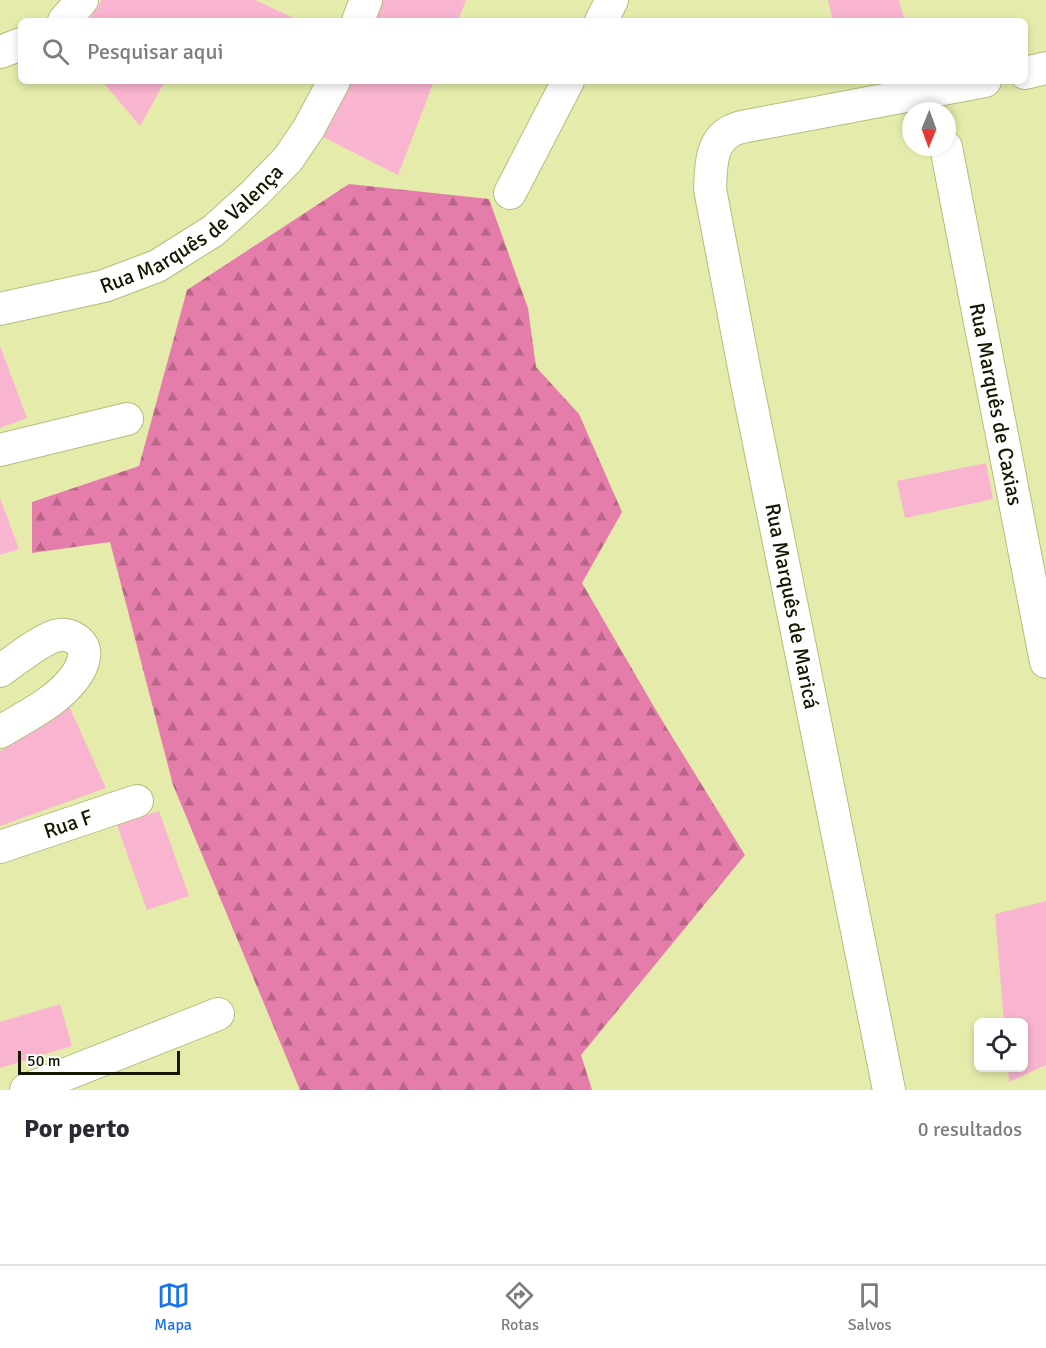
<!DOCTYPE html>
<html lang="pt">
<head>
<meta charset="utf-8">
<style>
  :root { --surface:#fff; --page:#f7f7f7; --text:#2b2b33; --muted:#7c7c81; --line:#e1e1e2; --accent:#1a73e8 }
  body { margin:0; font-family:Signika,sans-serif; background:var(--page); color:var(--text) }
  .controls { position:absolute; right:18px; bottom:18px; display:grid; overflow:hidden; border-radius:9px; box-shadow:0 3px 9px #0003 }
  .controls button { width:54px; height:54px; display:grid; place-items:center; padding:0; border:0; border-bottom:2px solid var(--line); background:var(--surface); color:var(--text); font:30px sans-serif }
  .compass { position:absolute; left:902px; top:102px; width:54px; height:54px; border-radius:50%; background:var(--surface); box-shadow:0 3px 9px #0003; rotate:181deg }
  .scale { position:absolute; left:18px; bottom:15px; width:162px; box-sizing:border-box; padding-left:6px; border:3px solid #151701; border-top:0; font-size:16px; line-height:21px; white-space:nowrap; color:#151701; -webkit-text-stroke:4px #fff; paint-order:stroke }
  .list { margin:0; padding:0; list-style:none }
  h2 { display:flex; justify-content:space-between; align-items:center; height:78px; margin:0; padding:0 24px; font-size:26px }
  h2 small { font-size:20px; font-weight:400; color:var(--muted) }
  .icon { flex:none; width:33px; height:33px; fill:none; stroke:currentColor; stroke-width:2; stroke-linecap:round; stroke-linejoin:round }
  .map { position:relative; flex:none; width:1046px; height:1090px; overflow:hidden }
  .search { position:absolute; background:var(--surface); box-shadow:0 3px 9px #0003; left:18px; right:18px; top:18px; height:66px; display:flex; align-items:center; gap:15px; box-sizing:border-box; padding:0 21px; border-radius:9px; color:var(--muted); font-size:22px }
  .sheet { height:174px; background:var(--surface) }
  nav { display:flex; justify-content:space-around; align-items:center; box-sizing:border-box; height:84px; border-top:2px solid var(--line); background:var(--surface); font-size:16px; color:var(--muted) }
  nav a { display:grid; justify-items:center; gap:3px }
  nav .on { color:var(--accent) }
  .map>svg:first-child { display:block }
  .green { fill:#f9b4cf }
  .forest { fill:url(#forest-firs) }
  .lines { fill:none; stroke-linecap:round; stroke-linejoin:round }
  .minor-casing { stroke:#b5bc7d; stroke-width:34 }
  .minor { stroke:#fff; stroke-width:32 }
  .labels { text-anchor:middle; stroke-width:4.5; stroke-linejoin:round; paint-order:stroke }
  .street-label { font-size:21px; fill:#151701; stroke:#fff }
</style>
</head>
<body>
<div class="map">
<svg width="1046" height="1090" viewBox="0 0 1046 1090">
  <defs>
    <pattern id="forest-firs" width="22" height="20" patternUnits="userSpaceOnUse" patternTransform="scale(1.5)"><rect width="22" height="20" fill="#e57daa"/><path d="M5 1l3.5 6h-7zM16 11l3.5 6h-7z" fill="#b86588"/></pattern>
  </defs>
  <rect width="100%" height="100%" fill="#e5ecab"/>
  <path class="green" d="M102,0H255L300,21H88Z
    M379,0H466L458,21H370Z
    M828,0H899L905,21H833Z
    M102,81H165L140,126Z
    M342,81H434L398,175L317,134Z
    M0,346L27,418L0,428Z
    M986,463L993,499L905,518L897,481Z
    M0,498L19,549L0,555Z
    M69,706L106,788L0,826V751Z
    M159,811L189,896L147,910L117,825Z
    M1046,901V1065L1009,1082L1008,1068H1024V1022H1004L995,914Z
    M60,1004L72,1046L0,1068V1022Z"/>
  <path class="forest" d="M349,184L489,199L528,308L536,367L579,414L622,512L582,583L660,717L745,855L581,1055L592,1090H300L173,785L110,542L32,553V502L139,466L187,290Z"/>
  <g class="lines">
    <defs>
      <g id="minor">
        <path d="M64,21L82,0"/>
        <path d="M358,21L366,0"/>
        <path d="M601,21L612,0"/>
        <path d="M0,52L21,44"/>
        <path d="M1025,73L1046,68"/>
        <path id="s1" d="M946,147L1046,662"/>
        <path d="M510,193L568,81"/>
        <path id="s2" d="M0,309L104,286L157,266L213,231L255,193L288,159L309,128L334,81"/>
        <path d="M0,450L127,419"/>
        <path d="M0,671C13,662 45,636 60,635C69,634 79,639 83,647C87,656 81,669 75,677C57,702 26,716 0,732"/>
        <path id="s3" d="M0,847L137,801"/>
        <path d="M26,1090L218,1014"/>
        <path d="M889,1090L746,378L710,189C711,168 710,140 733,130C739,127 746,126 752,125L985,81"/>
      </g>
    </defs>
    <use href="#minor" class="minor-casing"/>
    <use href="#minor" class="minor"/>
  </g>
  <g class="labels">
    <g class="street-label">
      <text dy="7" stroke="none"><textPath href="#s2" startOffset="212">Rua Marquês de Valença</textPath></text>
      <text dy="7" stroke="none"><textPath href="#s1" startOffset="262">Rua Marquês de Caxias</textPath></text>
      <text transform="translate(792 606) rotate(79)" y="7">Rua Marquês de Maricá</text>
      <text dy="7" stroke="none"><textPath href="#s3" startOffset="72">Rua F</textPath></text>
    </g>
  </g>
</svg>
<div class="controls">
<button><svg class="icon" aria-label="locate" viewBox="0 0 24 24"><circle cx="12" cy="12" r="6"/><path d="M12 2v4M12 18v4M2 12h4M18 12h4"/></svg></button>
</div>
<svg class="compass" viewBox="-18 -18 36 36"><path d="M0-13l5 13h-10z" fill="#e53935"/><path d="M0 13l5-13h-10z" fill="#7c7c81"/></svg>
<div class="scale">50 m</div>
<div class="search"><svg class="icon" aria-label="search" viewBox="0 0 24 24"><circle cx="10" cy="10" r="6"/><path d="M15 15l6 6"/></svg>Pesquisar aqui</div>
</div>
<section class="sheet">
<h2>Por perto<small>0 resultados</small></h2>
<ul class="list">
</ul>
</section>
<nav>
<a class="on"><svg class="icon" aria-label="map" viewBox="0 0 24 24"><path d="M3 6l6-2 6 2 6-2v14l-6 2-6-2-6 2zM9 4v14M15 6v14"/></svg>Mapa</a>
<a><svg class="icon" aria-label="directions" viewBox="0 0 24 24"><path d="M12 3l9 9-9 9-9-9zM9 14v-3h6M13 9l2 2-2 2"/></svg>Rotas</a>
<a><svg class="icon" aria-label="saved" viewBox="0 0 24 24"><path d="M7 4h10v16l-5-4-5 4z"/></svg>Salvos</a>
</nav>
</body>
</html>
